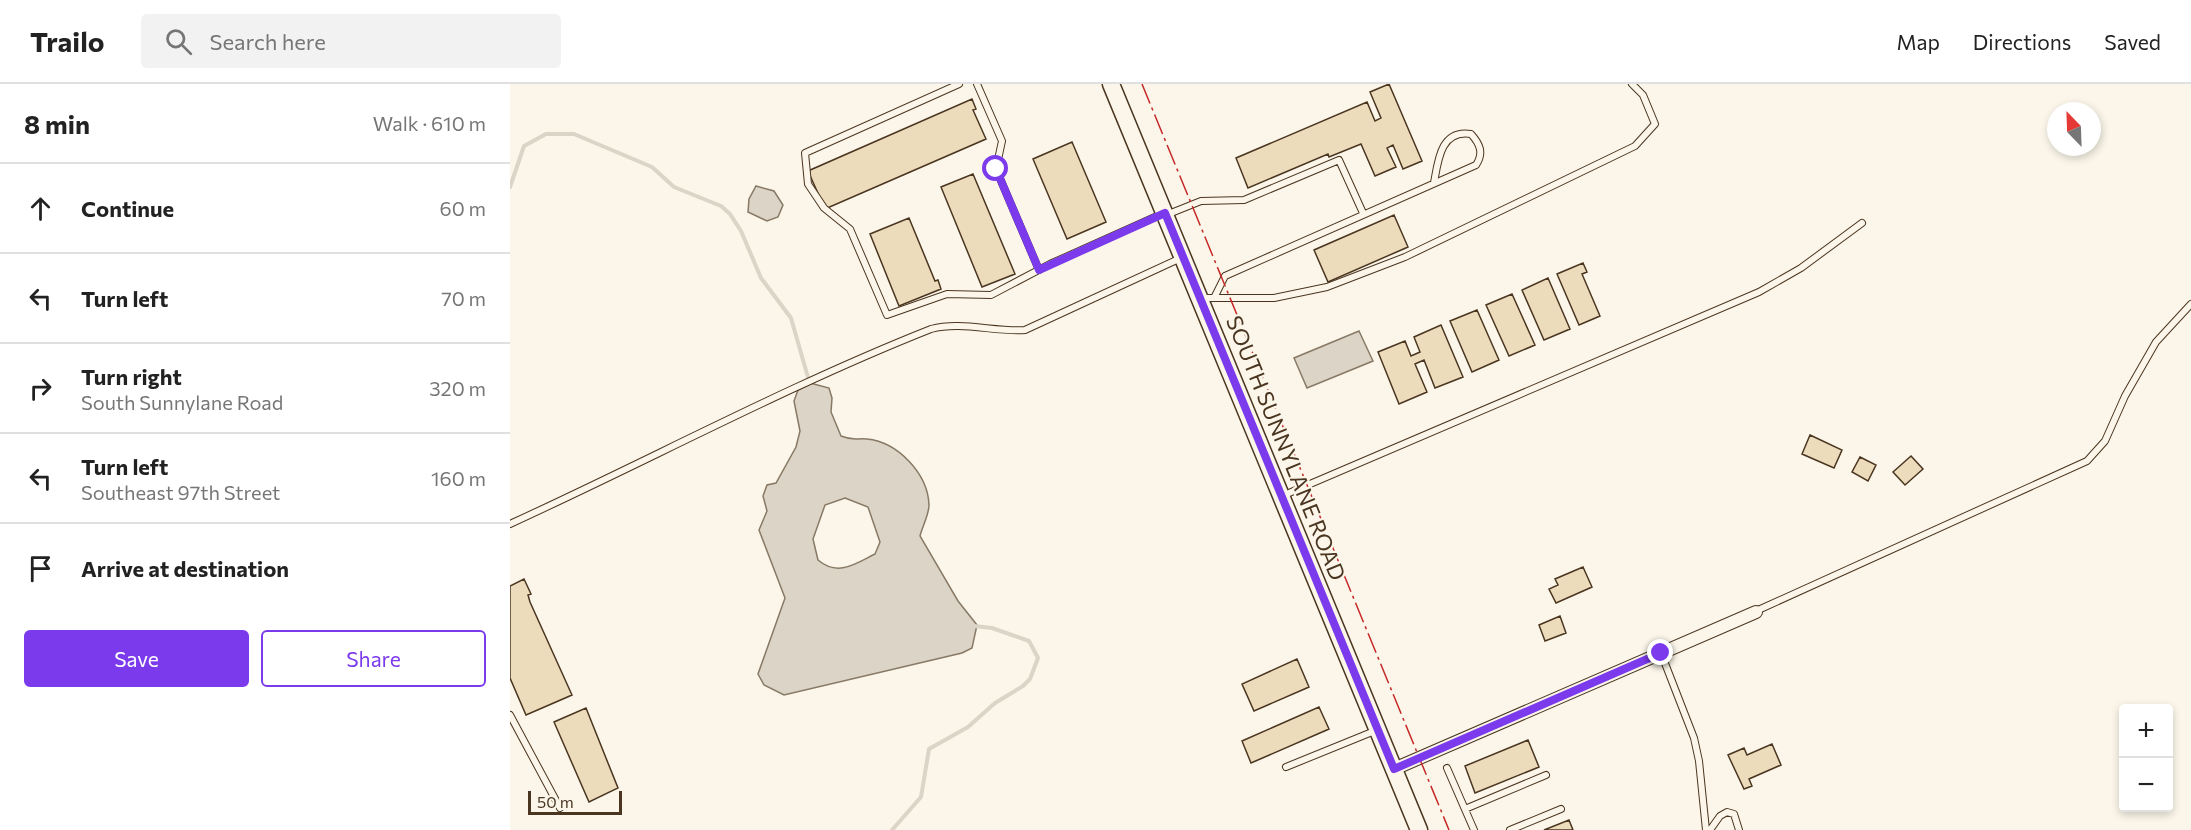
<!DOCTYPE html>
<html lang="en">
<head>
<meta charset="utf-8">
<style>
  :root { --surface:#fff; --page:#f2f2f2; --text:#222; --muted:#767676; --line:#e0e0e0; --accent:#7c3aed }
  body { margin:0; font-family:Commissioner,sans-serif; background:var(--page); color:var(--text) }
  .controls { position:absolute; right:18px; bottom:18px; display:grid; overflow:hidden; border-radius:6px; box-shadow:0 3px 9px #0003 }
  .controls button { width:54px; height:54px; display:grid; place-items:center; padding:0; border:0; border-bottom:2px solid var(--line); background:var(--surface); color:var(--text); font:30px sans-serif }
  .compass { position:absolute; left:1537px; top:18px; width:54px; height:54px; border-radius:50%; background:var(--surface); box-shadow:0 3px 9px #0003; rotate:337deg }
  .scale { position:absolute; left:18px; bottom:15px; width:94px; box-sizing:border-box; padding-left:6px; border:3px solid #4a3520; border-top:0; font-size:16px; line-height:21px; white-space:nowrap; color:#4a3520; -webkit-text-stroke:4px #fbf6e9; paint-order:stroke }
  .stop { position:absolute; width:18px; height:18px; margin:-14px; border:4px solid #7c3aed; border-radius:50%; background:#fff }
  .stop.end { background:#7c3aed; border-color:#fff; box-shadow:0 2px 6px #0008 }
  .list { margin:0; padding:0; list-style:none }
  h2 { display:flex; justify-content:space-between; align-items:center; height:78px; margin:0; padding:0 24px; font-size:26px }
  h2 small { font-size:20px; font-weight:400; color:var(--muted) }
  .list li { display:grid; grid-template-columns:39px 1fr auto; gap:18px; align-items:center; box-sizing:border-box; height:90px; padding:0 24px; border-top:2px solid var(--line) }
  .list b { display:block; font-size:22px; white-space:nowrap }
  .list p { margin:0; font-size:20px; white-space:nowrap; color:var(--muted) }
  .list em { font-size:20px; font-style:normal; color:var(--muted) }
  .actions { display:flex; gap:12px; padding:18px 24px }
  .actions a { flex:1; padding:14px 0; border:2px solid var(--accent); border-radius:6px; text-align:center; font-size:21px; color:var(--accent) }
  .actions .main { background:var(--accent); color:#fff }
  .icon { flex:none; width:33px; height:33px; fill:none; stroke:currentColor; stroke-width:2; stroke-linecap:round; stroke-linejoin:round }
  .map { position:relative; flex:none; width:1681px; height:746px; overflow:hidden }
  header { display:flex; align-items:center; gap:36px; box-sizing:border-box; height:84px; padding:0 30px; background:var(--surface); border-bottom:2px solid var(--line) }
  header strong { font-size:28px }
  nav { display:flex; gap:33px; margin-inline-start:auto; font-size:21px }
  .search { width:420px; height:54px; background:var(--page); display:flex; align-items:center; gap:15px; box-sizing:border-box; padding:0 21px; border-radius:6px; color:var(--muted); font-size:22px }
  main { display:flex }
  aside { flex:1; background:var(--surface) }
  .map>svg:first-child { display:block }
  .water { fill:#dcd4c6; stroke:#887966; stroke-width:1.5; fill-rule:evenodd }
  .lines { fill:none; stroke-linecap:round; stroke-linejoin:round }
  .stream { stroke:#dcd4c6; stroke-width:4 }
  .building { fill:#ecdcbc; stroke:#4a3520; stroke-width:1.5 }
  .lane-casing { stroke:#4a3520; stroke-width:8 }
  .street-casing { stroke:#4a3520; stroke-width:14 }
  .secondary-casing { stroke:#4a3520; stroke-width:19 }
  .lane { stroke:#fbf6e9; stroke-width:6 }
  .street { stroke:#fbf6e9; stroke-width:12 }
  .secondary { stroke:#fbf6e9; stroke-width:16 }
  .power { stroke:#c62828; stroke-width:1.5; stroke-dasharray:21 4.5 3 4.5; stroke-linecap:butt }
  .route { stroke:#7c3aed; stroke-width:8 }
  .labels { text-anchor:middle; stroke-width:4.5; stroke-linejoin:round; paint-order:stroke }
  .street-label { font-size:22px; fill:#4a3520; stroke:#fbf6e9 }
</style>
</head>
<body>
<header>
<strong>Trailo</strong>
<div class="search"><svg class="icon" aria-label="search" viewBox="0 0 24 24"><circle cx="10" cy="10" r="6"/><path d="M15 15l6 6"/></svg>Search here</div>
<nav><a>Map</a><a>Directions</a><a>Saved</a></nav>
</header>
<main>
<aside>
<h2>8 min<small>Walk · 610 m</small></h2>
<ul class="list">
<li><svg class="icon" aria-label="ahead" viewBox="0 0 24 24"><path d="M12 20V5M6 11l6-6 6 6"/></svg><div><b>Continue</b></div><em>60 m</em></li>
<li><svg class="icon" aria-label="left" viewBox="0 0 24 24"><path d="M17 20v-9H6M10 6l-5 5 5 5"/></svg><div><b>Turn left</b></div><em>70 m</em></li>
<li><svg class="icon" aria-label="right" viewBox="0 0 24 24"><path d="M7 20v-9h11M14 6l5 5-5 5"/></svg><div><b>Turn right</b><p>South Sunnylane Road</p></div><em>320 m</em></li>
<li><svg class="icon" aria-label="left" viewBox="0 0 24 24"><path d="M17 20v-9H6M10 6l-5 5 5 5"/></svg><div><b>Turn left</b><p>Southeast 97th Street</p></div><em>160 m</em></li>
<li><svg class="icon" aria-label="arrive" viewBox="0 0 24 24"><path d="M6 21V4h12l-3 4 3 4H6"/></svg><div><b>Arrive at destination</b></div></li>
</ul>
<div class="actions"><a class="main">Save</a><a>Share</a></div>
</aside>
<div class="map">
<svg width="1681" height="746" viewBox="0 0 1681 746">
  <rect width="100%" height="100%" fill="#fbf6e9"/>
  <path class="water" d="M246,102L264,107L273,121L268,133L257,137L238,128L239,115Z
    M849,247L863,277L797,304L784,274Z
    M300,299L319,304L322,314L321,328L331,352C343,357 345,354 357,355C388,358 418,390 419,421C419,431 412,443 410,452L448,517L467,541L462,564L452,569L274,611L254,601L248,590L275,514L249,446L257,427L253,412L257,401L266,399L286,363L290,347L284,317L288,306ZM335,414L358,423L370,458L365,470C345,480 328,493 308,476L303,455L315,421Z"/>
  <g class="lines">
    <path class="stream" d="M0,103L14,62L36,50H64L142,83L164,103L211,122L220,130L231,147L251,194L281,234L299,297
      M382,746L411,713L419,665L458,643L485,619L513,602L520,595L528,574L519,557L482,544L464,542"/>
  </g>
  <path class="building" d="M879,0L912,77L893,85L883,61L877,64L886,83L865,92L851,60L819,73L818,70L738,104L726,74L857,18L865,37L871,34L860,8Z
    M462,15L466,25L463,26L476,55L315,125L298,87Z
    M562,58L596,138L557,155L523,75Z
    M463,90L505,190L472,203L431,103Z
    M884,131L898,163L818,198L804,166Z
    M399,134L425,197L428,196L431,205L389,222L360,150Z
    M1073,179L1077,188L1072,190L1090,232L1069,241L1047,190Z
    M1038,194L1060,245L1034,256L1012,206Z
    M1002,210L1025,261L999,272L976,221Z
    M967,226L989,276L962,288L940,237Z
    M931,241L953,293L925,304L914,276L905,280L917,308L889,320L868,268L895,257L901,272L910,268L904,253Z
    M1300,351L1332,366L1324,384L1292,370Z
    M1401,372L1413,385L1395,401L1383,388Z
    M1350,373L1366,381L1358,397L1342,388Z
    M1073,483L1082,503L1046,519L1039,505L1048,501L1045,495Z
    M14,495L21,510L18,511L20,518L62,611L16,631L0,594V502Z
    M1050,532L1056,549L1035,557L1029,541Z
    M787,575L799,603L744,627L732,600Z
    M809,623L819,645L741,679L732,657Z
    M76,624L108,704L79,718L44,638Z
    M1018,656L1029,683L965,709L955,682Z
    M1262,660L1271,681L1239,695L1242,702L1234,705L1218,671L1234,664L1237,671Z
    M1059,736L1063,746H1034Z"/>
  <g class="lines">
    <defs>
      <path id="lane" d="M449,0L295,69L298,100L314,124L340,145L377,231L437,210L481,211L540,180L654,129
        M467,0L492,57L486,85L529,186
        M656,131L691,117L734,116L829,76L853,129
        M692,214H764L817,203L895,173L1125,62L1145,40L1133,11L1122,0
        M704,214L715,192L966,81C974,69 970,60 961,50C931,45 928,76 924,99
        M772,412L1249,208L1291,184L1352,139
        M0,440C140,376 277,302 421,245C451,237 484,248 515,246L673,173
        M1246,527L1577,377L1595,357L1615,312L1646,258L1681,220
        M1151,569L1184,654L1189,677L1196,746
        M0,631L50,724
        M776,683L867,646
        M937,684L964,746
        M955,725L1036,691
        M1000,746L1051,725
        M1200,746L1210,732L1217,728L1224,730L1229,746"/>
      <path id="street" d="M884,685L1246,528"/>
      <path id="secondary" d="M601,0L909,746"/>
    </defs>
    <use href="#lane" class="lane-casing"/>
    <use href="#street" class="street-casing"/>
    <use href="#secondary" class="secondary-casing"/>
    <use href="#lane" class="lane"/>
    <use href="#street" class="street"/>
    <use href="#secondary" class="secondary"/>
    <path class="power" d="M632,0L939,746"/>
  </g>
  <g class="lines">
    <path class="route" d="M486,85L529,186L655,129L884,685L1151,569"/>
  </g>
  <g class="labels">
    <g class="street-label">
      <text transform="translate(776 364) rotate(68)" y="8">SOUTH SUNNYLANE ROAD</text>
    </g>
  </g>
</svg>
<div class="controls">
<button>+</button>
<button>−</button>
</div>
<svg class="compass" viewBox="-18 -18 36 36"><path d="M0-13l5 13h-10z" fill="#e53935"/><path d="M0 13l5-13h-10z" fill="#767676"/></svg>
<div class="scale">50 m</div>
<div class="stop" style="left:486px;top:85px"></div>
<div class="stop end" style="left:1151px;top:569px"></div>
</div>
</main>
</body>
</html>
